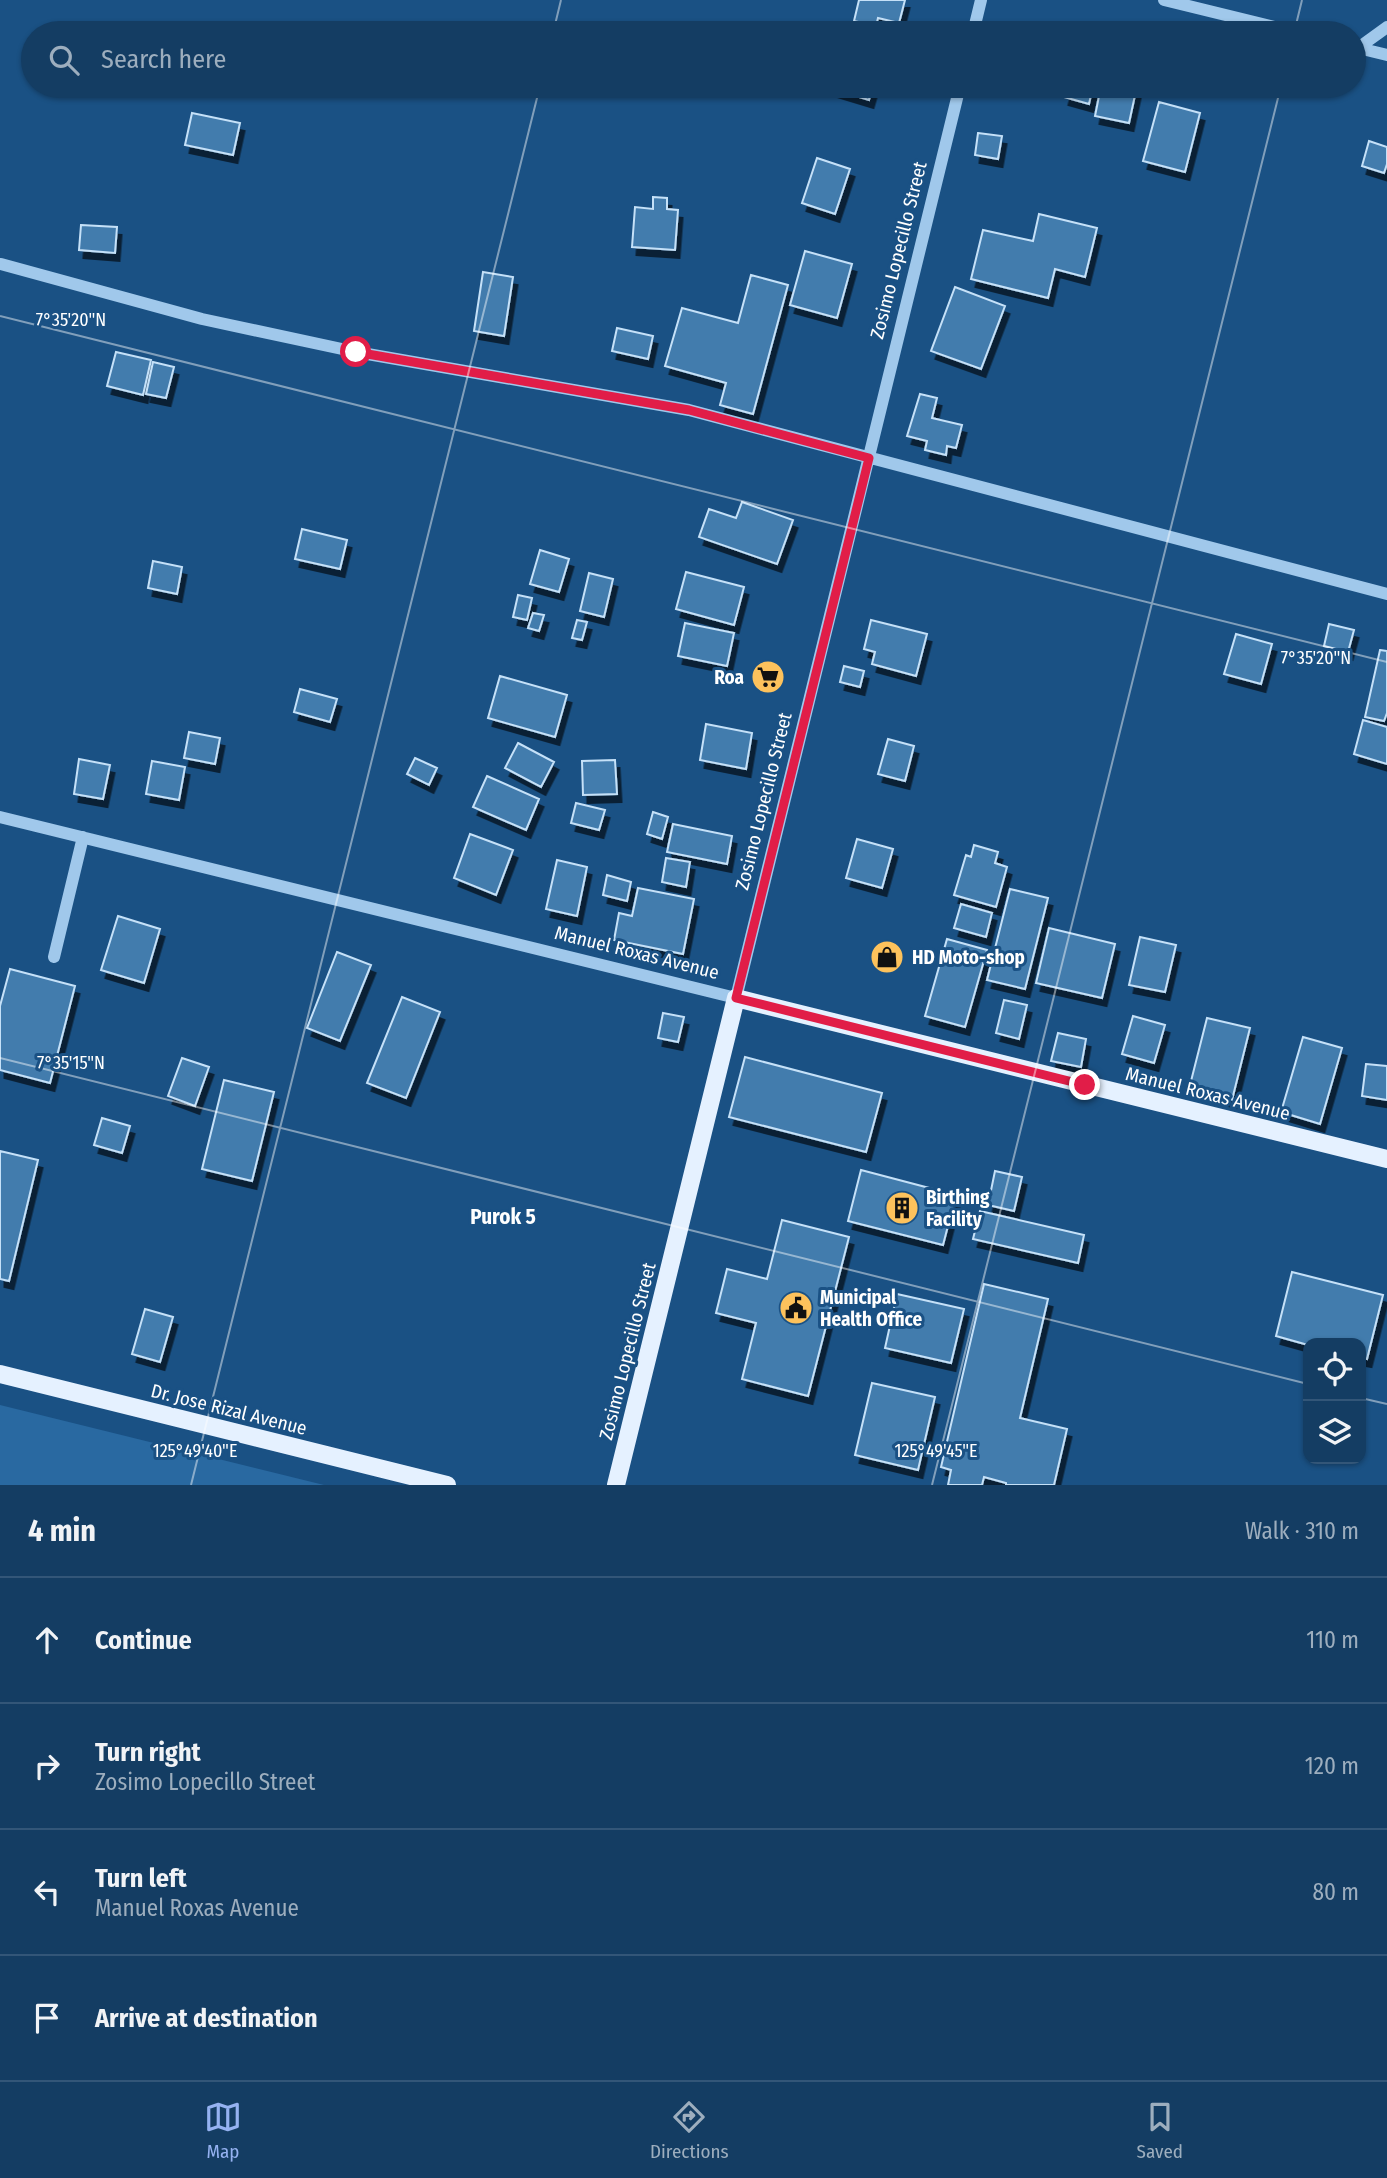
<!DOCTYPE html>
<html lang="en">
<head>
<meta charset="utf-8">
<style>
  :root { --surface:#143d63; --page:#1d4469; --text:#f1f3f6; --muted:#9daebe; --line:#335678; --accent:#95b2f1 }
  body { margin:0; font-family:"Fira Sans Condensed",sans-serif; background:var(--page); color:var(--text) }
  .controls { position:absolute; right:21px; bottom:21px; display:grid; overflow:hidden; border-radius:14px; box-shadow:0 2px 5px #0004 }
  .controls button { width:63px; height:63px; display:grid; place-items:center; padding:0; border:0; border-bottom:2px solid var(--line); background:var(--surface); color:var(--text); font:35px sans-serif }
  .stop { position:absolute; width:21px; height:21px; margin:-16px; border:5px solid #e11d48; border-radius:50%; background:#fff }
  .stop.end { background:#e11d48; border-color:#fff; box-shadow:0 2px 7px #0008 }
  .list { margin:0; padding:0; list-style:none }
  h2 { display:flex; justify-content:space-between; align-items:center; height:91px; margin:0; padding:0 28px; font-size:30px }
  h2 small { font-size:23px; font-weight:400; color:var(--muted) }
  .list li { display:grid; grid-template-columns:46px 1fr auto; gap:21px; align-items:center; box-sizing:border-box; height:126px; padding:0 28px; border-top:2px solid var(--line) }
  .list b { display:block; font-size:26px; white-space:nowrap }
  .list p { margin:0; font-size:23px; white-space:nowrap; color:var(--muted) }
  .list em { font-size:23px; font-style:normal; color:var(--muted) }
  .icon { flex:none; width:38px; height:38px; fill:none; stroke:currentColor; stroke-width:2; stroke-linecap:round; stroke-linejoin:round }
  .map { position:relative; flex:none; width:1387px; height:1485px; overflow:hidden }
  .search { position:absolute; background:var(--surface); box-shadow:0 2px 5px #0004; left:21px; right:21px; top:21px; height:77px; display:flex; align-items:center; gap:18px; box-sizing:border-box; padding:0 24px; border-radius:38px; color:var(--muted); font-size:26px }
  .sheet { height:595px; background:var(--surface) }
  nav { display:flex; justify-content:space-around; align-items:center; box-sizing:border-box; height:98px; border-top:2px solid var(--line); background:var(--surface); font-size:19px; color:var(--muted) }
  nav a { display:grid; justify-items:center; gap:4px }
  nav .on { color:var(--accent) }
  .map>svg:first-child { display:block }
  .green { fill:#2969a1 }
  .building { fill:#437bad; stroke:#c5e1f8; stroke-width:2; filter:url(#shadow) }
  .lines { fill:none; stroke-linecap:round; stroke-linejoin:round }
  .minor { stroke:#a0c8eb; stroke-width:12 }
  .major { stroke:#e5f1ff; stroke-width:18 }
  .route { stroke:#e11d48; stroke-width:9 }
  .ticks { fill:none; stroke:#fff; stroke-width:2; stroke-opacity:0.45 }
  .labels { text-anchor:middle; stroke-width:6; stroke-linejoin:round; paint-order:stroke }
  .street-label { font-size:19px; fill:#fff; stroke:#1a5184 }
  .poi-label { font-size:19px; font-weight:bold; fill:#fff; stroke:#1a5184; text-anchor:start }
  .neighbourhood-label { font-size:21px; font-weight:bold; fill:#fff; stroke:#1a5184 }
  .ticks-label { font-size:18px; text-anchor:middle; fill:#fff; stroke:#1a5184; stroke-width:6; stroke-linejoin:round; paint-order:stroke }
</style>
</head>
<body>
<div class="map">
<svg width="1387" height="1485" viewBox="0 0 1387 1485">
  <defs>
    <filter id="shadow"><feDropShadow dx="4.5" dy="8" stdDeviation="0" flood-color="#0009"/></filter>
  </defs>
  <rect width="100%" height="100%" fill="#1a5184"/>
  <path class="green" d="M0,1405L324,1485H0Z"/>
  <path class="building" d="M859,0H905L899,23L878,18L876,26L854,21Z
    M823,86H873L869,100Z
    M1067,86H1093L1089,104L1064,97Z
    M1101,86H1137L1129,123L1095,116Z
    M1159,102L1200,113L1185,172L1143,161Z
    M192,113L240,123L233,155L185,145Z
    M978,133L1002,136L998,159L975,155Z
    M1369,141L1387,147V164L1384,173L1362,166Z
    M817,158L850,169L835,214L802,203Z
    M653,197L667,198V209L678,210L675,250L632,247L635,207L653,209Z
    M1039,214L1097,228L1085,277L1055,269L1048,298L971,279L983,230L1033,241Z
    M81,225L117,227L115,253L79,250Z
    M805,251L852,264L837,318L790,305Z
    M483,272L513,277L504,336L474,331Z
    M751,275L788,285L753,414L720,405L726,383L665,366L682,308L738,323Z
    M955,287L1005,306L981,369L931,351Z
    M617,328L653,336L648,359L612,351Z
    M116,352L151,360L143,395L107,386Z
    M153,362L174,367L166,398L146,394Z
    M920,394L937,398L932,418L962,425L956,448L947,446L946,455L925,450L927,441L907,436Z
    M742,502L793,520L777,564L699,537L709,509L736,518Z
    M302,529L347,540L340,569L295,559Z
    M540,550L569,559L559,592L530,584Z
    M153,561L182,567L177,594L148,588Z
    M686,572L744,587L734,625L676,609Z
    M589,573L613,579L604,617L580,611Z
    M518,595L532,598L527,620L513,617Z
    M533,613L544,615L539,631L528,628Z
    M577,620L587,622L582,640L572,638Z
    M871,620L927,634L916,676L872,664L875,652L864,649Z
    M685,623L734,633L727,666L678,656Z
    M1329,624L1354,630L1348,652L1324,646Z
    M1236,634L1272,644L1261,684L1224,674Z
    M1380,650L1387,651V713L1384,721L1365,717Z
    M844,666L864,671L860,687L840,682Z
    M500,676L567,695L555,737L488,718Z
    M300,689L337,699L330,722L294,712Z
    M1363,720L1387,727V764L1354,754Z
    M706,724L752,733L746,769L700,760Z
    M189,732L220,738L215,764L184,758Z
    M888,739L914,746L905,781L878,774Z
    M518,743L554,762L541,787L505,768Z
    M415,758L437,768L429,785L407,774Z
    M79,759L110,765L103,799L74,794Z
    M615,760L617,794L583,795L582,761Z
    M152,761L185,767L179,800L146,794Z
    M487,776L539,799L526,830L473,807Z
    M576,803L605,810L599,830L571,823Z
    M653,812L668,817L662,839L647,834Z
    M673,824L732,836L727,864L667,852Z
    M470,834L513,850L496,895L454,878Z
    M857,839L893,849L882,888L846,878Z
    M974,845L998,852L995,863L1007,867L996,907L954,895L966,855L971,857Z
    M666,858L690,862L686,887L662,882Z
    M557,860L587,867L577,916L546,909Z
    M607,875L631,882L627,901L603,895Z
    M638,888L694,899L683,954L614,940L619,913L632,916Z
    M1010,889L1048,898L1025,989L987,980Z
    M961,904L992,913L986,937L954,928Z
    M118,916L160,929L144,983L101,970Z
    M1049,928L1115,944L1102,998L1036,983Z
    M1140,937L1176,945L1165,992L1129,985Z
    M947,939L987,950L965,1027L925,1016Z
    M337,952L371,965L340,1041L307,1028Z
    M10,969L75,986L50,1083L0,1070V1006Z
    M402,997L440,1012L406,1098L367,1083Z
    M1004,1000L1027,1005L1019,1039L996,1033Z
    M663,1013L684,1017L678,1042L658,1038Z
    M1133,1016L1165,1025L1154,1063L1122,1054Z
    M1207,1018L1250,1028L1232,1100L1189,1089Z
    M1058,1033L1086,1039L1081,1067L1051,1061Z
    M1303,1037L1342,1048L1320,1124L1281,1112Z
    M745,1057L882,1093L866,1152L729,1117Z
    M182,1058L209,1067L195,1106L168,1096Z
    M1366,1064L1387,1066V1100L1362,1096Z
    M224,1080L274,1092L252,1181L202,1169Z
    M102,1118L130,1126L122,1153L94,1145Z
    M0,1151L38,1160L9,1281L0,1279Z
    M861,1170L956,1195L943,1245L848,1221Z
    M995,1171L1022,1177L1014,1211L988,1205Z
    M980,1211L1084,1235L1078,1263L973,1239Z
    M782,1220L849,1237L808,1396L742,1379L756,1323L716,1313L727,1269L767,1279Z
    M1292,1272L1383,1295L1367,1359L1361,1358V1343L1308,1345L1276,1336Z
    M984,1284L1048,1299L1020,1418L1067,1429L1054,1485H1006V1483L984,1477L982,1485H948L951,1470L941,1467Z
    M897,1294L964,1309L951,1363L885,1348Z
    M145,1309L173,1317L160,1362L132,1354Z
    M872,1383L935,1397L918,1470L855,1455Z"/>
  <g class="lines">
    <path class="minor" d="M1164,0L1299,33
      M973,33L981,0
      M1354,47L1387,55
      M1358,48L1387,27
      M1,264L202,319L356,352L689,410L1387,594
      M0,817L736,998L960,86
      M54,957L83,837"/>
    <path class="major" d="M0,1374L447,1485
      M616,1485L736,998L1387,1159"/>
  </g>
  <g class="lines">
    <path class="route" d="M356,352L689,410L869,458L736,998L1085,1085"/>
  </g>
  <path class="ticks" d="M553,33L561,0M1294,33L1302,0M0,316L1387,662M0,1058L1308,1384M1361,1398L1387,1404M191,1485L540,86M932,1485L1281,86"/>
  <defs>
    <symbol id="supermarket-disc" viewBox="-11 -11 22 22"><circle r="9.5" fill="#fdc25c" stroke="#1a5184"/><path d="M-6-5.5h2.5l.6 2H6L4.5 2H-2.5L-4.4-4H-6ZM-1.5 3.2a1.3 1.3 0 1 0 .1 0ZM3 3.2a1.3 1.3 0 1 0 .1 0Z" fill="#111"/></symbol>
    <symbol id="shop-disc" viewBox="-11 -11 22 22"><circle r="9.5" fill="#fdc25c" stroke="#1a5184"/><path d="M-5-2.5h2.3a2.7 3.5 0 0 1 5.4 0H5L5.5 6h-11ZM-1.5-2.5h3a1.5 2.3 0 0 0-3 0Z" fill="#111"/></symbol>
    <symbol id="building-disc" viewBox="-11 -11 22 22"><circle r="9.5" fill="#fdc25c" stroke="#1a5184"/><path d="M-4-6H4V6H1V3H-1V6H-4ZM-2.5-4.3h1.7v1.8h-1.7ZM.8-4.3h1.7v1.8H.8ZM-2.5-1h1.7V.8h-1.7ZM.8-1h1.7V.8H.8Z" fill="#111"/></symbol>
    <symbol id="civic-disc" viewBox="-11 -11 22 22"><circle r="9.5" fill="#fdc25c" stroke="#1a5184"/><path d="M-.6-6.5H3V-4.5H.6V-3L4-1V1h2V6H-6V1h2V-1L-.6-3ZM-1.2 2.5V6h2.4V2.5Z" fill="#111"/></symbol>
  </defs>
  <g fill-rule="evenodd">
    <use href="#supermarket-disc" x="749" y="658" width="38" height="38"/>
    <use href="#shop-disc" x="868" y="938" width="38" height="38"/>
    <use href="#building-disc" x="883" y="1189" width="38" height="38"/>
    <use href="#civic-disc" x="777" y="1289" width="38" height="38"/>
  </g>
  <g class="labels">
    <g class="street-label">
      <text transform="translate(898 250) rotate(-76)" y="7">Zosimo Lopecillo Street</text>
      <text transform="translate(763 801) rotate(-76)" y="7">Zosimo Lopecillo Street</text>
      <text transform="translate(637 952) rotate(14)" y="7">Manuel Roxas Avenue</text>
      <text transform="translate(1208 1093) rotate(14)" y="7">Manuel Roxas Avenue</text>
      <text transform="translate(627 1351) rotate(-76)" y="7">Zosimo Lopecillo Street</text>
      <text transform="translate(229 1409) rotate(14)" y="7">Dr. Jose Rizal Avenue</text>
    </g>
    <g class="poi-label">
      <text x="744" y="684" text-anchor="end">Roa</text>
      <text x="912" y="964">HD Moto-shop</text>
      <text x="926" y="1204">Birthing<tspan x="926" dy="22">Facility</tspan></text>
      <text x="820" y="1304">Municipal<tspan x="820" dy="22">Health Office</tspan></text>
    </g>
    <g class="neighbourhood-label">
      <text x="503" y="1224">Purok 5</text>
    </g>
  </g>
  <g class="ticks-label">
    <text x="71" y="326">7°35'20"N</text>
    <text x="1316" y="664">7°35'20"N</text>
    <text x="71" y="1069">7°35'15"N</text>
    <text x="195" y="1457">125°49'40"E</text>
    <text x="936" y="1457">125°49'45"E</text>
  </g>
</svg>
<div class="controls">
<button><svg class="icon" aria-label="locate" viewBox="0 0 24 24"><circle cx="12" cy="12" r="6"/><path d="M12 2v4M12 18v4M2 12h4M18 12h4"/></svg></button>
<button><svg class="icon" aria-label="layers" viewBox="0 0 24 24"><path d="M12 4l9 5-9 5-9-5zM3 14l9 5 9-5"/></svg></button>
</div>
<div class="stop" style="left:356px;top:352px"></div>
<div class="stop end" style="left:1085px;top:1085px"></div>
<div class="search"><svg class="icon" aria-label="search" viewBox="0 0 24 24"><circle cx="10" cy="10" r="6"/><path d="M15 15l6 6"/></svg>Search here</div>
</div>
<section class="sheet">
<h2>4 min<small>Walk · 310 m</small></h2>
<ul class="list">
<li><svg class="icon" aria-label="ahead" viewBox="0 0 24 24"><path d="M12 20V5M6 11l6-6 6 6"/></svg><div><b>Continue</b></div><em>110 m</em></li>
<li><svg class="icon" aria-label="right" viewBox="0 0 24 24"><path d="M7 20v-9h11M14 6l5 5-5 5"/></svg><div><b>Turn right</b><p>Zosimo Lopecillo Street</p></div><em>120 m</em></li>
<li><svg class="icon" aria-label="left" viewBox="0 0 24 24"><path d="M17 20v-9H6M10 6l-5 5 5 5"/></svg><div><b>Turn left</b><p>Manuel Roxas Avenue</p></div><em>80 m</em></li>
<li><svg class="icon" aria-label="arrive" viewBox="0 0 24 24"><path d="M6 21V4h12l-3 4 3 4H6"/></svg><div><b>Arrive at destination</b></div></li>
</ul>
</section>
<nav>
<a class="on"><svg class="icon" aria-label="map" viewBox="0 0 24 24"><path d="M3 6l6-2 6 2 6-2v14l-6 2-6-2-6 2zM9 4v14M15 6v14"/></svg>Map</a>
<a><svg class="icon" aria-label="directions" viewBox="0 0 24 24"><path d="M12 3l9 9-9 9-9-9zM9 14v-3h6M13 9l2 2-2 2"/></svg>Directions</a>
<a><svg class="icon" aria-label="saved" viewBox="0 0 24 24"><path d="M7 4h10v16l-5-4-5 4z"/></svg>Saved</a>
</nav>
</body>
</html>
